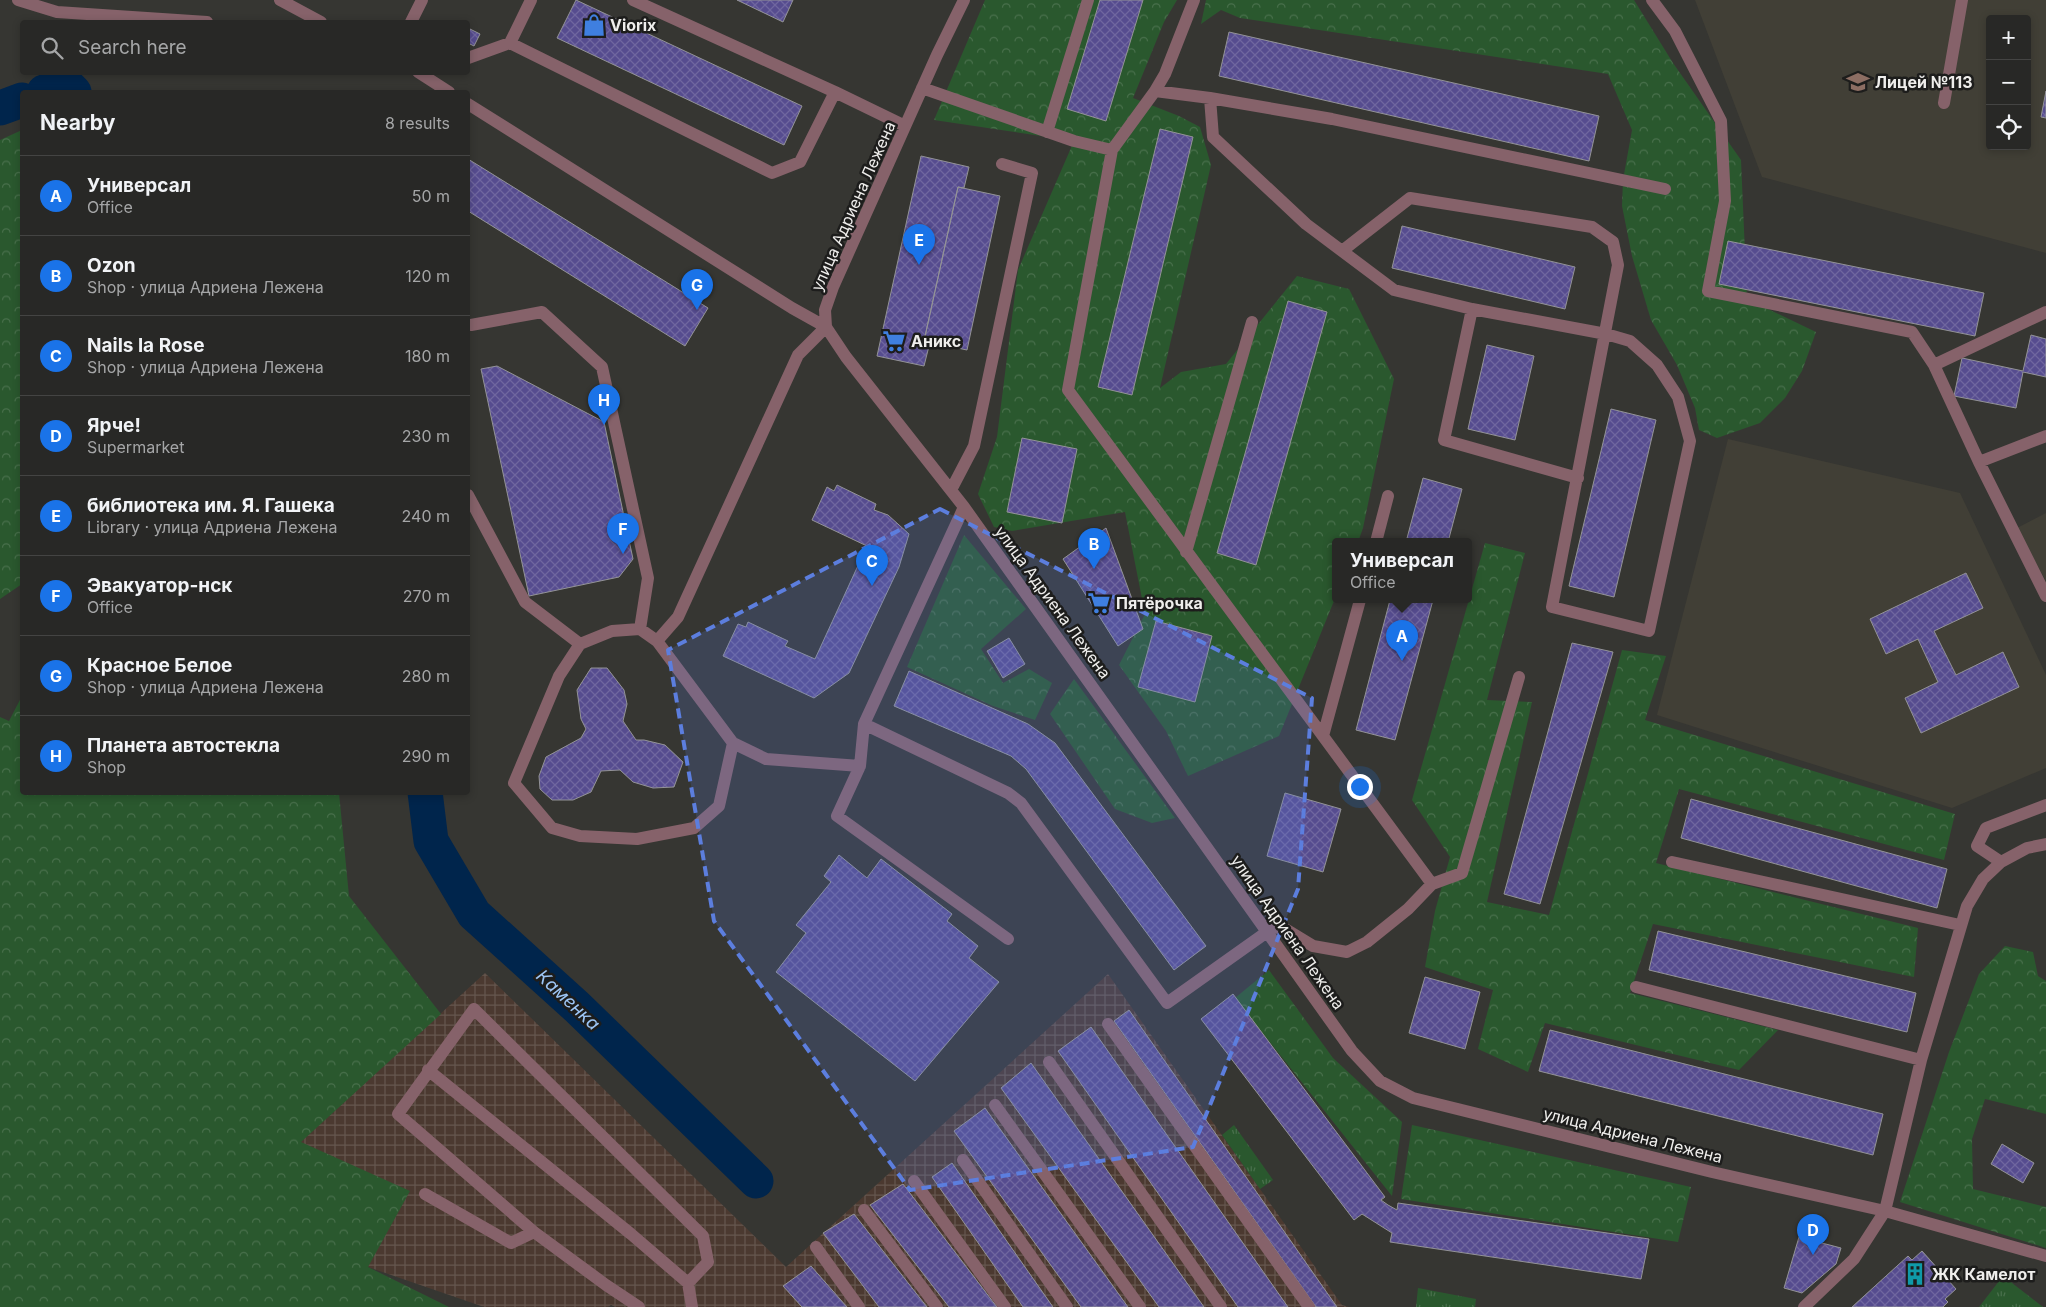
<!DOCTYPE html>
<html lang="en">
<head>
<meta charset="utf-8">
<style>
  :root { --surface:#282826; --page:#30302e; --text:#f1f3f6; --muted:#a5a6a7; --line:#444443; --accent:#1a73e8 }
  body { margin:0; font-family:Inter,sans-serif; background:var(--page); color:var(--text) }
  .controls { position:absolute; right:15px; top:15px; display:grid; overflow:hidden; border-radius:5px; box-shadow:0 2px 8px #0003 }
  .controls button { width:45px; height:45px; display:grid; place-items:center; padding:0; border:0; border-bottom:1px solid var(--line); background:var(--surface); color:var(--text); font:25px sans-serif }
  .you { position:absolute; left:1359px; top:786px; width:18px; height:18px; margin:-12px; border:4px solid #fff; border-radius:50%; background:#1a73e8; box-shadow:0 0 0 8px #1a73e833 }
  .badge { display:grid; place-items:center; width:32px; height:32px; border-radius:50%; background:var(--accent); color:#fff; font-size:16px; font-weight:700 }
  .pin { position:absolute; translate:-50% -41px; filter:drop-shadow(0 1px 2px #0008) }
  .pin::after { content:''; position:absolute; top:26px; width:18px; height:15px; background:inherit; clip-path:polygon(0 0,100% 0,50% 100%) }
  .popup { position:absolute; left:1332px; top:538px; width:140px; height:65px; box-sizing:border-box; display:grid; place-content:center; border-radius:5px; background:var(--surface); filter:drop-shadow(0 1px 4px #0005); font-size:16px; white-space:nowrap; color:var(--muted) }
  .popup b { font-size:19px; color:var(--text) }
  .popup::after { content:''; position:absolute; left:50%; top:100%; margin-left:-10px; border:10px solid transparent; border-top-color:var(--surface) }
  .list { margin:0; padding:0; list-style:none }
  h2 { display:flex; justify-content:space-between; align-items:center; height:65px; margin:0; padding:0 20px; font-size:21px }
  h2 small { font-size:16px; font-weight:400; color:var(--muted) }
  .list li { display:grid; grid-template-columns:32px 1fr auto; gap:15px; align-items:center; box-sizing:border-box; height:80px; padding:0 20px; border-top:1px solid var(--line) }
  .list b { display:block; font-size:19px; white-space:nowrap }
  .list p { margin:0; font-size:16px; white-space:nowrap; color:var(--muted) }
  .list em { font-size:16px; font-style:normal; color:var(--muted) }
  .icon { flex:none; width:28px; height:28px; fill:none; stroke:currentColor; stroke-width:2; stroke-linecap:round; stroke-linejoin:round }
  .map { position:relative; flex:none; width:2046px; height:1307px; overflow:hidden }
  .search { position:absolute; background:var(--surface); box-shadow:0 2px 8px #0003; left:20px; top:20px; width:450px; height:55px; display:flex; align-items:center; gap:12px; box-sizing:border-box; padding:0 18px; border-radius:5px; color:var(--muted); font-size:19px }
  .panel { position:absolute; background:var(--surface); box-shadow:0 2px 8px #0003; left:20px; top:90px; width:450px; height:705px; border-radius:5px }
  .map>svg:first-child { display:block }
  .industrial { fill:url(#industrial-grid) }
  .built { fill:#413f36; fill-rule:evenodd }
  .grass { fill:url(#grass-tufts) }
  .forest { fill:url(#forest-crowns) }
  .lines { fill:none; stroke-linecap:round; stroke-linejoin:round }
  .river { stroke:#00254c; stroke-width:35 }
  .building { fill:url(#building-cross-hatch); stroke:#939397 }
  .minor { stroke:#86626a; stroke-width:12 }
  .marked { fill:#5c7ede; fill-opacity:0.2; stroke:#5c7ede; stroke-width:4; stroke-dasharray:10 6; stroke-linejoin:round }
  .labels { text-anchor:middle; stroke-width:5; stroke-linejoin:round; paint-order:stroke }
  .poi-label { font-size:16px; font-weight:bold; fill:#efeeec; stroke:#1d1d1c; text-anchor:start }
  .street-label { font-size:16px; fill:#efeeec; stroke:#1d1d1c }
  .water-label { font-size:18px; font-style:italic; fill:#9dc6f6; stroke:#1d1d1c }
</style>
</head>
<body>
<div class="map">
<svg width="2046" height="1307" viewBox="0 0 2046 1307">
  <defs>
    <pattern id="industrial-grid" width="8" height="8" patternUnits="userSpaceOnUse" patternTransform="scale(1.25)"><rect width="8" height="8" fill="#4b3930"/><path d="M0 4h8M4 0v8" fill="none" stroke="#65564e"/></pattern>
    <pattern id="grass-tufts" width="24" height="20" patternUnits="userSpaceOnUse" patternTransform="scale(1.25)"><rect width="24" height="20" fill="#2a582e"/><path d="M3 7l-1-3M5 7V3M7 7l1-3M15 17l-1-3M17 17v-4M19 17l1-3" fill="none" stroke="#49704c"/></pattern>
    <pattern id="forest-crowns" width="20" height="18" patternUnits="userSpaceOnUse" patternTransform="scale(1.25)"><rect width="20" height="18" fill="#2a582e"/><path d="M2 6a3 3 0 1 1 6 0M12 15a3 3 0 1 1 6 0" fill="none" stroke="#49704c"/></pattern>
    <pattern id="building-cross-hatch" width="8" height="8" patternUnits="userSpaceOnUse" patternTransform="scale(1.25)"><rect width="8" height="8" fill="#564c8f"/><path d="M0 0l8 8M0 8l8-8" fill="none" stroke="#6f669f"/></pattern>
  </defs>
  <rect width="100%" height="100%" fill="#363632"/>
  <path class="industrial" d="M485,973L786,1267L1108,974L1342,1305L1349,1307H615L611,1305L608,1307H484L368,1267L300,1142Z"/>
  <path class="built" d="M1695,0H2046V253L1762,177ZM1990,19H2027V146H1990Z
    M1728,439L1960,493L2046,675V768L1952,808L1657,715Z
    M2046,513V581L2017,528Z"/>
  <path class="grass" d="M1234,1125L1273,1180L1260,1189L1222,1135Z
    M2003,1276L2043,1307H1979Z
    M1418,1288L1476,1299L1475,1307H1416Z"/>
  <path class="forest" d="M985,0H1177L1164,22L1133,98L1179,116L1200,127L1211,165L1160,388L1181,372L1226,364L1297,276L1349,289L1394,379L1363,528L1358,542H1336V596L1279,736L1188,776L1166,731L1119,665L1145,614L1125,512L1012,531L994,527L978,494L997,437L1018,270L1074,141L934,120Z
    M1206,0H1634L1673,63L1741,160L1747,299L1816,332L1802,371L1785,398L1760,423L1717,438L1699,430L1695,408L1677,365L1651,320L1632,256L1622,206L1623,180L1632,130L1608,74L1240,18L1221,10L1201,24Z
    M22,130V584L0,599V140Z
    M964,535L1026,609L981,649L1003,683L1029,669L1052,683L1035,720L993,706L907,667Z
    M1485,543L1525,553L1487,700L1532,702L1487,902L1549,915L1622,650L1666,656L1645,720L1955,814L1944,860L1679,789L1656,863L1918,928L1914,977L1653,924L1630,993L1778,1030L1739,1070L1545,1023L1528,1072L1478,1049L1493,990L1425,967L1435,911L1450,857L1412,800Z
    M1074,679L1175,818L1152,823L1115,809L1050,714Z
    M22,696V792L339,793L349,896L441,1014L301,1142L410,1191L368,1267L449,1307H0V717L9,721Z
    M2005,946L2033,952L2038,976L2046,981V1114L1985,1099L1972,1139L1973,1189L2046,1207V1248L1900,1202L1949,1052L1979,974Z
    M1269,970L1333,1058L1402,1122L1392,1196L1235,998Z
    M1412,1125L1691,1187L1678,1242L1401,1199Z"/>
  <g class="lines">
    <path class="river" d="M44,92L67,85L74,92
      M0,108L22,100
      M425,792L431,841L474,914L577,1007L756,1181"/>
  </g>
  <path class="building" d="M576,0L802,106L784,145L557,38Z
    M737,0H793L783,22Z
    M1100,0H1143L1106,121L1067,109Z
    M468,28L480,34L474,46L468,43Z
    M1229,32L1599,116L1589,161L1219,76Z
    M2046,91V118L2041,117Z
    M1160,129L1193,137L1132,395L1098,387Z
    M921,156L969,167L964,188L958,187L924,341L930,342L924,366L877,356Z
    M468,159L708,308L685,346L468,211Z
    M958,187L1000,196L967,350L924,341Z
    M1402,226L1575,267L1565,309L1392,268Z
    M1728,241L1984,293L1975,336L1719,284Z
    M1288,301L1327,312L1256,565L1217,553Z
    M2031,335L2046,339V377L2023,372L2016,408L1954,396L1962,358L2023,371Z
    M1487,345L1534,356L1515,440L1468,429Z
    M497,366L604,422L633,559L619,577L529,596L481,369Z
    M1611,409L1656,420L1614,597L1569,586Z
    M1022,438L1077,449L1062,523L1007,512Z
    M1423,478L1462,489L1448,542H1406Z
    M837,485L876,504L874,510L888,515L909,534L899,567L849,673L814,698L723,656L738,624L746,627L748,622L788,641L785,646L815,659L867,546L812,520L827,487L834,491Z
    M1106,528L1143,629L1118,646L1063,559Z
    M1966,573L1983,608L1934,631L1956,675L2003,652L2019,687L1921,733L1905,698L1938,682L1918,639L1886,654L1870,619Z
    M1390,600H1433L1395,740L1356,730Z
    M1156,621L1212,636L1195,702L1138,687Z
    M1009,638L1025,664L1003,678L987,651Z
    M1572,643L1613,652L1540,904L1504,894Z
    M591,668H607L624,690L627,704L623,721L636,740H644L665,745L683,762L674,787L653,788L633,782L620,770L601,771L591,792L573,800H552L540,789L539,776L546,757L581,738L586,729L581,719L577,690Z
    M909,671L1028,724L1055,743L1206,946L1174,970L1026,769L1011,756L894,706Z
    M1285,793L1341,809L1323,872L1267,856Z
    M1691,799L1947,869L1937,908L1681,838Z
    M839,855L867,878L881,859L952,914L947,921L978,946L969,958L999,982L915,1081L776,972L806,933L796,925L831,882L824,876Z
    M1658,931L1916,993L1907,1032L1649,970Z
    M1425,977L1480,992L1465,1049L1409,1033Z
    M1233,994L1385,1197L1381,1200L1388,1205L1397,1210L1398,1203L1649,1239L1641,1279L1390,1242L1392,1233L1362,1214L1354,1220L1201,1019Z
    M1129,1010L1337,1307H1316L1114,1021Z
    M1091,1027L1288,1307H1238L1058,1051Z
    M1550,1030L1883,1114L1873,1155L1539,1071Z
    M1031,1063L1204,1307H1159L1001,1088Z
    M985,1108L1128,1307H1081L954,1131Z
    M2002,1144L2034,1163L2023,1183L1991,1164Z
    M952,1163L1053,1307H1023L932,1177Z
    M903,1184L997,1307H949L870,1205Z
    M854,1214L927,1307H879L823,1233Z
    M1799,1237L1841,1248L1836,1264L1802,1293L1784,1288Z
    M1922,1251L1956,1289L1945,1299L1948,1302L1943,1307H1852L1908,1256L1912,1260Z
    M811,1266L847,1307H802L783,1286Z"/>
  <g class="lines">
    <path class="minor" d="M18,0L57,12L207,22
      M280,0L321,22
      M531,0L510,43L772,173L800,162L835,92
      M633,0L835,92L905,126
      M964,0L937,55L833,287L825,310L826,327L846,357L964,507L1352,1051L1380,1081L1413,1098L1712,1172L1885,1211L1921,1060L1967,906L1983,879L2001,862L2027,848L2046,844
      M1652,0L1675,31L1721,121L1725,201L1708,291L1912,332L1934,365L1979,462L2046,596
      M411,22L422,0
      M468,58L510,43
      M418,72L449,92
      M922,88L1074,141L1112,150
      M1155,91L1165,74L1194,0
      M1210,98L1213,137L1306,224L1394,290L1472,309L1606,334L1630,341L1657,365L1678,397L1690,441L1649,631L1552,607L1618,265L1613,242L1592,227L1410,198L1342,251
      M1944,103L1962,0
      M468,104L792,308L826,327L798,355L678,617L657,641
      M1047,132L1088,0
      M1472,309L1444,440L1578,478
      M471,325L542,312L602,367L648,578L640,629
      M1934,365L2046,312
      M1979,462L2046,436
      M951,490L974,446L1032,173L1002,164
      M468,495L525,602L580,644
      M964,507L864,724L860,766L837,816L1008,939
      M1376,542L1388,496
      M1186,552L1252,322
      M864,724L1008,793L1021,803L1167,1003L1267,932
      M1323,736L1360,600
      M733,743L719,806L694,828L637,839L580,836L552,828L514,783L559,676L580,644L612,631L640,629L657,641L733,743L766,759L860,766
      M1672,862L1960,925
      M2001,862L1977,846L1986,828L2046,805
      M1432,884L1462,873L1519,677
      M1262,925L1285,929L1313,946L1347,952L1367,942L1408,909L1432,884L1068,390L1112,150L1155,91L1210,98L1332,119L1665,189
      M1636,987L1921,1060
      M1108,1024L1309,1307
      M1049,1062L1221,1307
      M428,1070L631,1234L688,1283L692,1307
      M995,1105L1140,1307
      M963,1160L1067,1307
      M914,1181L1005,1307
      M425,1194L511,1243L534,1232L606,1285L639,1307
      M864,1210L937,1307
      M534,1232L398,1114L474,1009L703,1236L708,1262L688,1283
      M816,1247L859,1307
      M1804,1307L1854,1259L1885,1211L2046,1256"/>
  </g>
  <path class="marked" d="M940,509L1312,698L1298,889L1193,1147L910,1190L714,921L668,650Z"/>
  <defs>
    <symbol id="shop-bare" viewBox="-9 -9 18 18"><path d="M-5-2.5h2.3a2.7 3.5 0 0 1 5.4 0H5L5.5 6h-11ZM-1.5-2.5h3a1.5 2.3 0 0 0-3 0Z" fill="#3f7fe0" stroke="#1d1d1c" stroke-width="2.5" paint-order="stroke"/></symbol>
    <symbol id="school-bare" viewBox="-9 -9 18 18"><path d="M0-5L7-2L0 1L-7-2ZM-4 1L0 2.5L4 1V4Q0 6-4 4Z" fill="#8d6e63" stroke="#1d1d1c" stroke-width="2.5" paint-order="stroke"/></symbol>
    <symbol id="supermarket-bare" viewBox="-9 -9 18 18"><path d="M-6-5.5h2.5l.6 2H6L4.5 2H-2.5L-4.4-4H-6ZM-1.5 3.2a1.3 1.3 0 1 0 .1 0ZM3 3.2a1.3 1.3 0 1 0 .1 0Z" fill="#3f7fe0" stroke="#1d1d1c" stroke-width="2.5" paint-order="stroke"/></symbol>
    <symbol id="building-bare" viewBox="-9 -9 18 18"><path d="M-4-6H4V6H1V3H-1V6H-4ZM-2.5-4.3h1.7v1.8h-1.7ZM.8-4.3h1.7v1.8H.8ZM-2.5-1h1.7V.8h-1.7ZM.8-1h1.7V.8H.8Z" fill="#0f9aa8" stroke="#1d1d1c" stroke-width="2.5" paint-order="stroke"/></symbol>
  </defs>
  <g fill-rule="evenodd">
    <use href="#shop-bare" x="578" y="9" width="32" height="32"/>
    <use href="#school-bare" x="1842" y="66" width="32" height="32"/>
    <use href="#supermarket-bare" x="878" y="325" width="32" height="32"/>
    <use href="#supermarket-bare" x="1083" y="587" width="32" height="32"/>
    <use href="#building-bare" x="1899" y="1258" width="32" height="32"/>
  </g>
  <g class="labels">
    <g class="poi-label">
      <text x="610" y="31">Viorix</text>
      <text x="1875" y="88">Лицей №113</text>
      <text x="911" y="347">Аникс</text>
      <text x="1116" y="609">Пятёрочка</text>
      <text x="1932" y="1280">ЖК Камелот</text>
    </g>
    <g class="street-label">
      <text transform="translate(853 206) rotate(-66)" y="6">улица Адриена Лежена</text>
      <text transform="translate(1053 602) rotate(54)" y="6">улица Адриена Лежена</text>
      <text transform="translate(1288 932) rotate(55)" y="6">улица Адриена Лежена</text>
      <text transform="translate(1633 1135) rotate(14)" y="6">улица Адриена Лежена</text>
    </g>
    <g class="water-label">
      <text transform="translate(568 1000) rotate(43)" y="6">Каменка</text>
    </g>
  </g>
</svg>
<div class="controls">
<button>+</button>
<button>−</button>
<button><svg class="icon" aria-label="locate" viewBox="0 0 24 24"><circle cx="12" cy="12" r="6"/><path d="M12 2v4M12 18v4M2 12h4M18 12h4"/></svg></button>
</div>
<div class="you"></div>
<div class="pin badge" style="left:1402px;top:661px">A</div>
<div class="popup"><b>Универсал</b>Office</div>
<div class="pin badge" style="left:1094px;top:569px">B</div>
<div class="pin badge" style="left:872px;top:586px">C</div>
<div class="pin badge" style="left:1813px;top:1255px">D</div>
<div class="pin badge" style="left:919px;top:265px">E</div>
<div class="pin badge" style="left:623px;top:554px">F</div>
<div class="pin badge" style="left:697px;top:310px">G</div>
<div class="pin badge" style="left:604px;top:425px">H</div>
<div class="search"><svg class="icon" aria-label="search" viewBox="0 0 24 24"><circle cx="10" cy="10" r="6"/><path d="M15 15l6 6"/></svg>Search here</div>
<section class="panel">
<h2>Nearby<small>8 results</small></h2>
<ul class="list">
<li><span class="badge">A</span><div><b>Универсал</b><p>Office</p></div><em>50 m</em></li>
<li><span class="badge">B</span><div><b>Ozon</b><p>Shop · улица Адриена Лежена</p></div><em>120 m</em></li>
<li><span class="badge">C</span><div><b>Nails la Rose</b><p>Shop · улица Адриена Лежена</p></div><em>180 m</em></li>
<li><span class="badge">D</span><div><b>Ярче!</b><p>Supermarket</p></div><em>230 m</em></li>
<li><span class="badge">E</span><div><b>библиотека им. Я. Гашека</b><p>Library · улица Адриена Лежена</p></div><em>240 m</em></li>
<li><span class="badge">F</span><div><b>Эвакуатор-нск</b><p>Office</p></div><em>270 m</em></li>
<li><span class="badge">G</span><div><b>Красное Белое</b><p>Shop · улица Адриена Лежена</p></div><em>280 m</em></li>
<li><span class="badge">H</span><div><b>Планета автостекла</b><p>Shop</p></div><em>290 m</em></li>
</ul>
</section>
</div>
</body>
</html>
